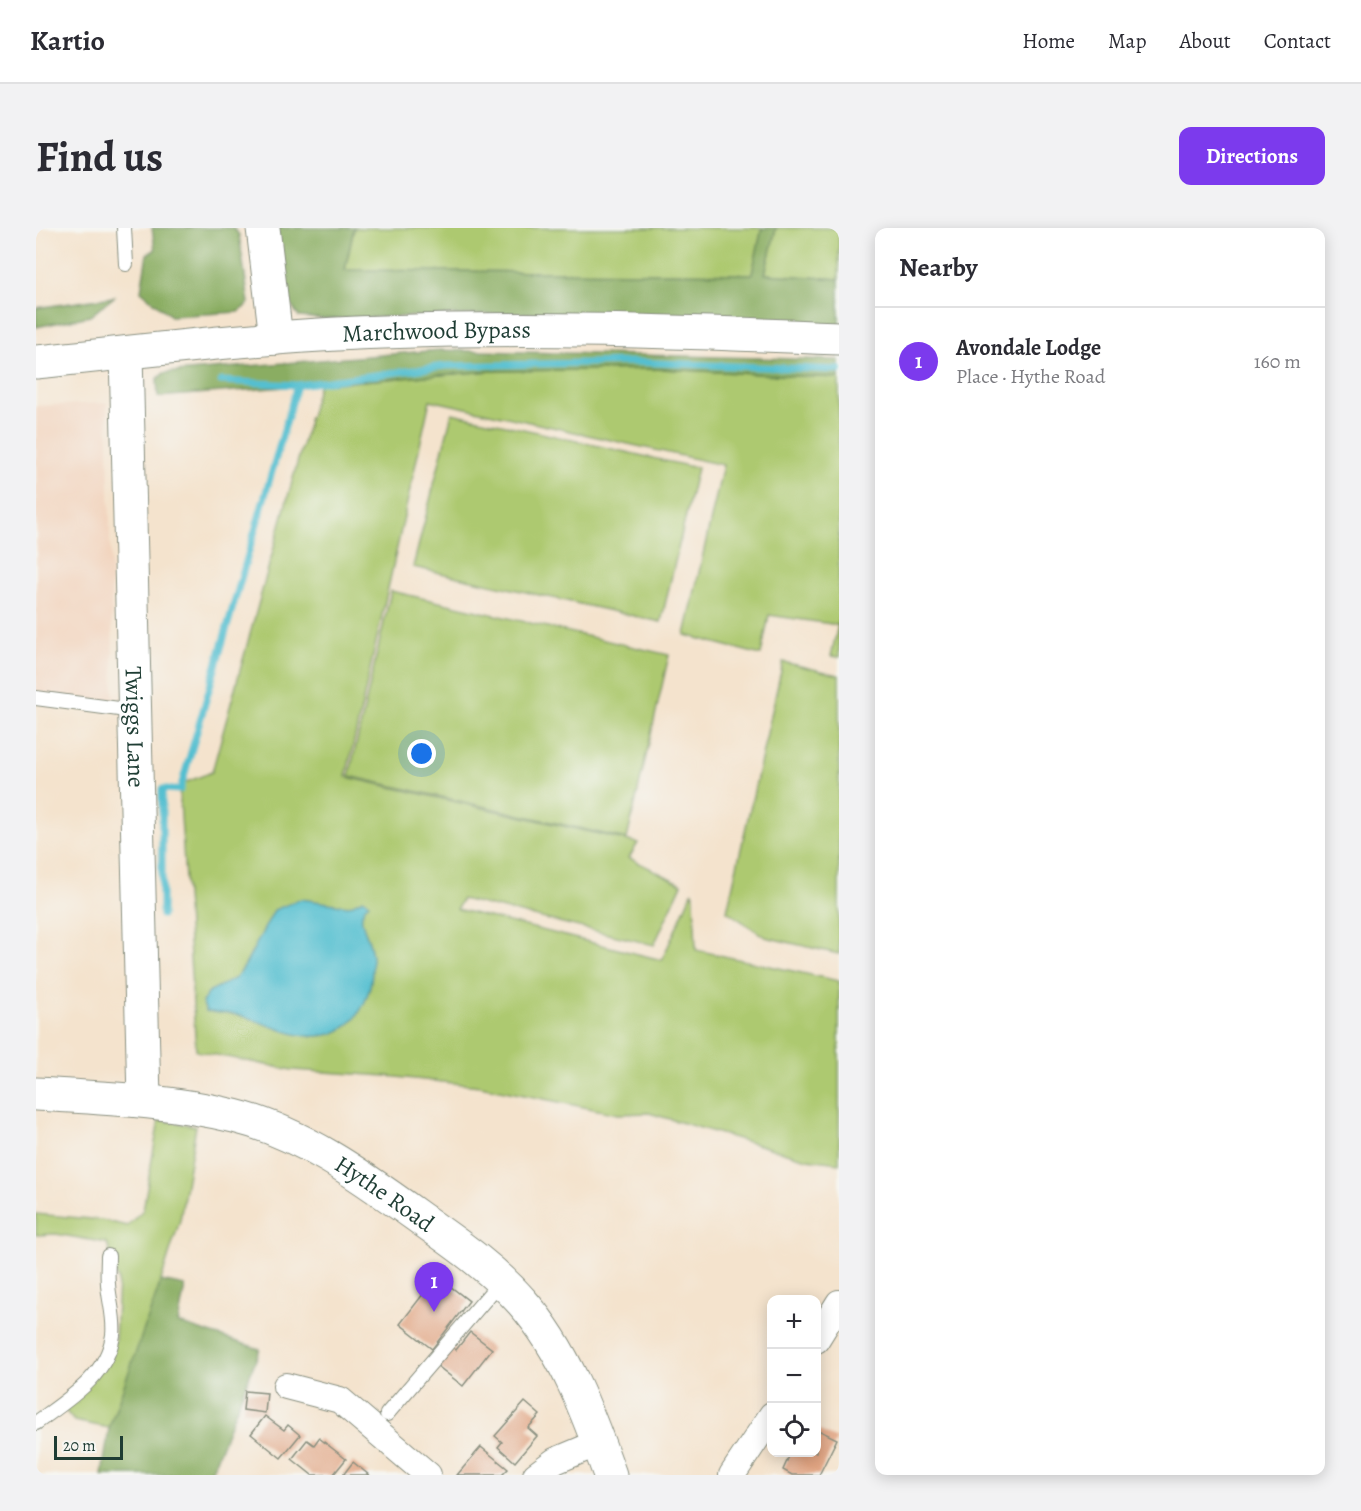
<!DOCTYPE html>
<html lang="en">
<head>
<meta charset="utf-8">
<style>
  :root { --surface:#fff; --page:#f2f2f3; --text:#2b2b33; --muted:#7c7c81; --line:#e1e1e2; --accent:#7c3aed }
  body { margin:0; font-family:Alegreya,serif; background:var(--page); color:var(--text) }
  .controls { position:absolute; right:18px; bottom:18px; display:grid; overflow:hidden; border-radius:12px; box-shadow:0 3px 15px #0003 }
  .controls button { width:54px; height:54px; display:grid; place-items:center; padding:0; border:0; border-bottom:2px solid var(--line); background:var(--surface); color:var(--text); font:30px sans-serif }
  .scale { position:absolute; left:18px; bottom:15px; width:69px; box-sizing:border-box; padding-left:6px; border:3px solid #1f3d34; border-top:0; font-size:16px; line-height:21px; white-space:nowrap; color:#1f3d34; -webkit-text-stroke:4px #f6f6f2; paint-order:stroke }
  .you { position:absolute; left:386px; top:526px; width:21px; height:21px; margin:-15px; border:4px solid #fff; border-radius:50%; background:#1a73e8; box-shadow:0 0 0 9px #1a73e833 }
  .badge { display:grid; place-items:center; width:39px; height:39px; border-radius:50%; background:var(--accent); color:#fff; font-size:20px; font-weight:700 }
  .pin { position:absolute; translate:-50% -50px; filter:drop-shadow(0 2px 3px #0008) }
  .pin::after { content:''; position:absolute; top:32px; width:21px; height:18px; background:inherit; clip-path:polygon(0 0,100% 0,50% 100%) }
  .list { margin:0; padding:0; list-style:none }
  h2 { display:flex; justify-content:space-between; align-items:center; height:78px; margin:0; padding:0 24px; font-size:26px }
  h2 small { font-size:20px; font-weight:400; color:var(--muted) }
  .list li { display:grid; grid-template-columns:39px 1fr auto; gap:18px; align-items:center; box-sizing:border-box; height:108px; padding:0 24px; border-top:2px solid var(--line) }
  .list b { display:block; font-size:22px; white-space:nowrap }
  .list p { margin:0; font-size:20px; white-space:nowrap; color:var(--muted) }
  .list em { font-size:20px; font-style:normal; color:var(--muted) }
  .icon { flex:none; width:33px; height:33px; fill:none; stroke:currentColor; stroke-width:2; stroke-linecap:round; stroke-linejoin:round }
  .map { position:relative; flex:none; width:803px; height:1247px; overflow:hidden; border-radius:12px }
  header { display:flex; align-items:center; gap:36px; box-sizing:border-box; height:84px; padding:0 30px; background:var(--surface); border-bottom:2px solid var(--line) }
  header strong { font-size:28px }
  nav { display:flex; gap:33px; margin-inline-start:auto; font-size:21px }
  .intro { display:flex; align-items:center; justify-content:space-between; box-sizing:border-box; height:144px; padding:0 36px }
  h1 { margin:0; font-size:42px }
  .button { padding:15px 27px; border-radius:12px; background:var(--accent); color:#fff; font-size:21px; font-weight:700 }
  main { display:flex; gap:36px; padding:0 36px }
  aside { flex:1; background:var(--surface); border-radius:12px; box-shadow:0 3px 15px #0003 }
  .map>svg:first-child { display:block }
  .built { fill:#f2d4be }
  .green { fill:#adc970; stroke:#668352; stroke-width:1.5 }
  .forest { fill:#8aad62; stroke:#54754b; stroke-width:1.5 }
  .water { fill:#54bfd0; stroke:#3a7e82; stroke-width:1.5 }
  .lines { fill:none; stroke-linecap:round; stroke-linejoin:round }
  .stream { stroke:#54bfd0; stroke-width:7 }
  .building { fill:#e1a482 }
  .lane-casing { stroke:#8a9080; stroke-width:16 }
  .street-casing { stroke:#8a9080; stroke-width:28 }
  .secondary-casing { stroke:#8a9080; stroke-width:35 }
  .primary-casing { stroke:#8a9080; stroke-width:35 }
  .lane { stroke:#fff; stroke-width:14 }
  .street { stroke:#fff; stroke-width:26 }
  .secondary { stroke:#fff; stroke-width:33 }
  .primary { stroke:#fff; stroke-width:33 }
  .labels { text-anchor:middle; stroke-width:5; stroke-linejoin:round; paint-order:stroke }
  .street-label { font-size:24px; fill:#1f3d34; stroke:#f6f6f2 }
</style>
</head>
<body>
<header>
<strong>Kartio</strong>
<nav><a>Home</a><a>Map</a><a>About</a><a>Contact</a></nav>
</header>
<div class="intro"><h1>Find us</h1><a class="button">Directions</a></div>
<main>
<div class="map">
<svg width="803" height="1247" viewBox="0 0 803 1247">
  <rect width="100%" height="100%" fill="#f6f6f2"/>
  <filter id="ink" filterUnits="userSpaceOnUse"><feTurbulence type="fractalNoise" baseFrequency=".0167" numOctaves="2"/><feDisplacementMap in="SourceGraphic" scale="12" xChannelSelector="R" yChannelSelector="G"/><feConvolveMatrix kernelMatrix="1 2 1 2 8 2 1 2 1" color-interpolation-filters="sRGB"/></filter>
  <filter id="wash" filterUnits="userSpaceOnUse"><feTurbulence type="fractalNoise" baseFrequency=".008" numOctaves="4" result="noise"/><feDisplacementMap in="SourceGraphic" scale="24" xChannelSelector="R" yChannelSelector="G"/><feGaussianBlur stdDeviation="1.35" result="paint"/><feColorMatrix in="noise" values="0 0 0 0 0 0 0 0 0 0 0 0 0 0 0 0 0 1.4 0 .05"/><feComposite in="paint" operator="in"/></filter>
  <g filter="url(#wash)">
    <rect width="100%" height="100%" fill="#f4e3cd"/>
    <path class="built" d="M71,175L78,481L0,476V178Z"/>
    <path class="green" d="M318,0H726L716,46L309,42Z
      M740,0H803V51L729,46Z
      M625,141L803,150V429L795,428L802,397L733,387L725,427L649,407L687,237L394,172L310,549L602,615L593,630L646,656L618,717L426,671L421,681L626,732L656,664L658,669L660,722L803,753V935L771,931L613,885L582,886L444,858L351,848L256,842L160,823L143,557L176,544L283,156L455,143Z
      M416,185L661,240L625,394L377,339Z
      M355,363L633,427L591,611L313,548Z
      M747,434L803,447V726L729,709L691,683Z
      M123,892L160,898L144,992L111,1097L73,1200L38,1193L28,1181L79,1113L82,1053L71,1015L20,1006L0,1007V986L66,992L91,998L107,982Z"/>
    <path class="forest" d="M116,0H198L203,7L213,75L203,84L135,88L105,63L111,26L119,22Z
      M240,0H318L309,42L716,46L726,0H740L729,46L803,51V98L491,85L288,91L263,89L250,70Z
      M78,69L54,88L0,99V80Z
      M404,122L803,132V150L625,141L455,143L122,169L121,151L128,145Z
      M125,1053L149,1058L142,1095L224,1121L174,1247H66L73,1200Z"/>
    <path class="water" d="M265,671L313,678L327,671L333,675C318,689 330,701 334,717C343,754 326,807 282,808C255,810 227,793 202,787C191,784 181,786 170,783L166,774L174,763L200,750L208,739L238,682Z"/>
    <g class="lines">
      <path class="stream" d="M185,153L261,157L409,138L597,134L803,142
        M126,687V561L144,562L261,157"/>
    </g>
    <g id="blocks">
      <path class="building" d="M401,1048L433,1073L396,1121L364,1096Z
        M434,1104L456,1121L427,1158L399,1136L414,1117L420,1122Z
        M209,1163L231,1165L229,1185L207,1182Z
        M489,1174L504,1187L492,1200L501,1208L479,1234L462,1219L466,1214L459,1208Z
        M229,1188L248,1202L252,1197L264,1207L245,1230L215,1206Z
        M780,1201L801,1211L783,1247H756L747,1242L755,1224H780Z
        M283,1210L310,1231L297,1247H276L256,1231L271,1212L278,1217Z
        M445,1219L472,1241L466,1247H421Z
        M317,1234L333,1247H307Z"/>
    </g>
  </g>
  <g filter="url(#ink)">
    <use href="#blocks" fill-opacity="0" stroke="#8a9080" stroke-width="1.5"/>
    <g class="lines">
      <defs>
        <path id="lane" d="M88,0L90,36
          M0,470L98,483
          M351,1186L465,1053
          M0,1195C31,1172 71,1149 77,1107C79,1089 73,1073 72,1056C71,1047 72,1037 72,1028"/>
        <path id="street" d="M780,1112L803,1075
          M250,1158L304,1172L392,1247
          M500,1247L519,1233L562,1215
          M696,1247L736,1187"/>
        <g id="secondary">
          <path d="M227,0L240,110"/>
          <path id="s1" d="M90,125L108,872"/>
          <path id="s2" d="M0,866C66,870 133,872 198,888C268,905 331,952 388,993C422,1017 458,1042 486,1074C529,1122 553,1188 574,1247"/>
        </g>
        <g id="primary">
          <path id="s3" d="M0,134C80,126 160,116 240,110C427,96 615,102 803,110"/>
        </g>
      </defs>
      <use href="#lane" class="lane-casing"/>
      <use href="#street" class="street-casing"/>
      <use href="#secondary" class="secondary-casing"/>
      <use href="#primary" class="primary-casing"/>
      <use href="#lane" class="lane"/>
      <use href="#street" class="street"/>
      <use href="#secondary" class="secondary"/>
      <use href="#primary" class="primary"/>
    </g>
  </g>
  <g class="labels">
    <g class="street-label">
      <text dy="8" stroke="none"><textPath href="#s3" startOffset="402">Marchwood Bypass</textPath></text>
      <text dy="8" stroke="none"><textPath href="#s1" startOffset="374">Twiggs Lane</textPath></text>
      <text dy="8" stroke="none"><textPath href="#s2" startOffset="370">Hythe Road</textPath></text>
    </g>
  </g>
</svg>
<div class="controls">
<button>+</button>
<button>−</button>
<button><svg class="icon" aria-label="locate" viewBox="0 0 24 24"><circle cx="12" cy="12" r="6"/><path d="M12 2v4M12 18v4M2 12h4M18 12h4"/></svg></button>
</div>
<div class="scale">20 m</div>
<div class="you"></div>
<div class="pin badge" style="left:398px;top:1084px">1</div>
</div>
<aside>
<h2>Nearby<small></small></h2>
<ul class="list">
<li><span class="badge">1</span><div><b>Avondale Lodge</b><p>Place · Hythe Road</p></div><em>160 m</em></li>
</ul>
</aside>
</main>
</body>
</html>
